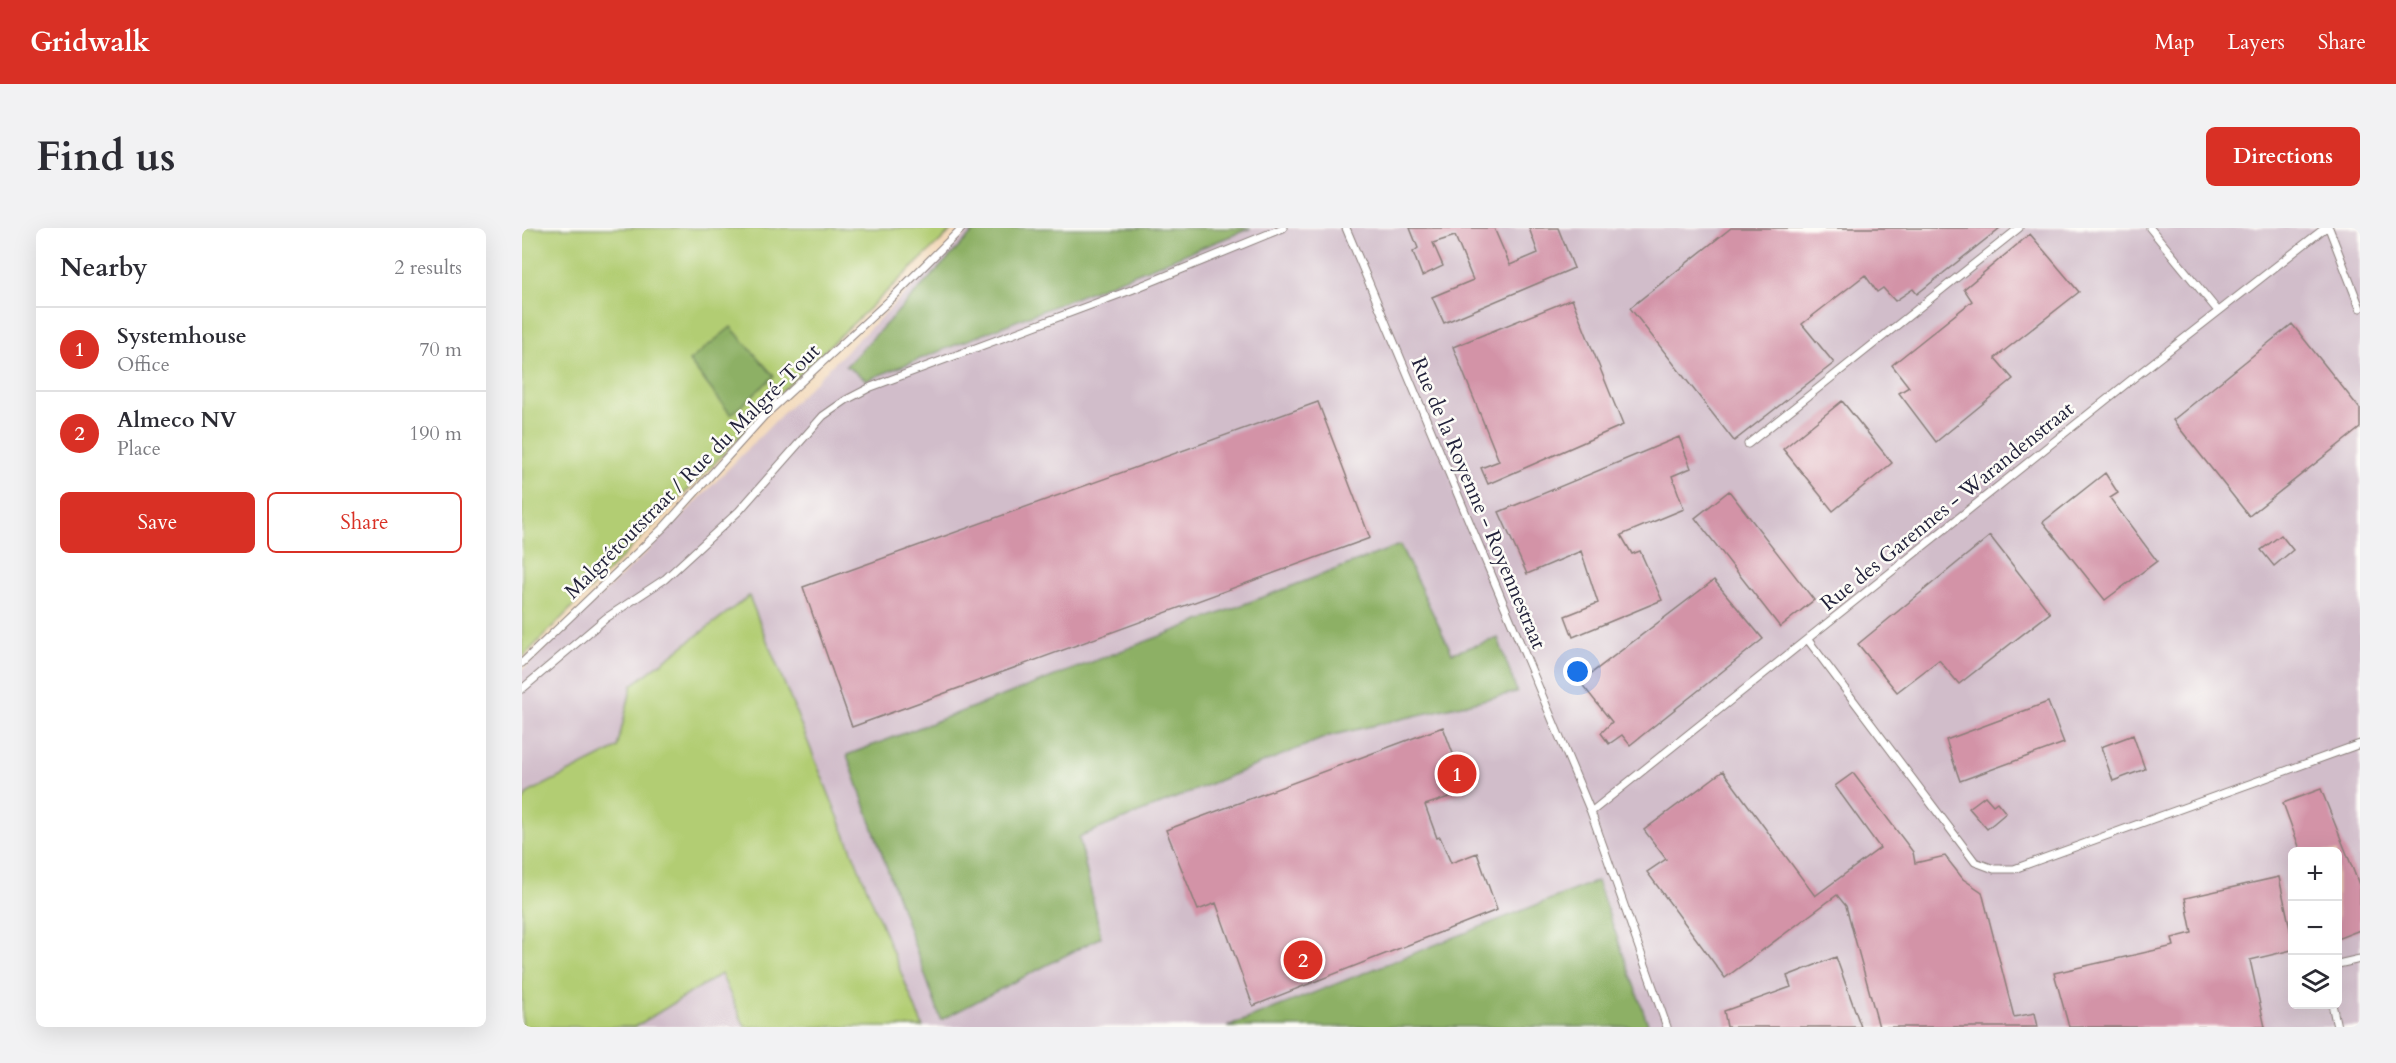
<!DOCTYPE html>
<html lang="en">
<head>
<meta charset="utf-8">
<style>
  :root { --surface:#fff; --page:#f2f2f3; --text:#2b2b33; --muted:#7c7c81; --line:#e1e1e2; --accent:#d93025 }
  body { margin:0; font-family:Cardo,serif; background:var(--page); color:var(--text) }
  .controls { position:absolute; right:18px; bottom:18px; display:grid; overflow:hidden; border-radius:9px; box-shadow:0 6px 24px #0002 }
  .controls button { width:54px; height:54px; display:grid; place-items:center; padding:0; border:0; border-bottom:2px solid var(--line); background:var(--surface); color:var(--text); font:30px sans-serif }
  .you { position:absolute; left:1056px; top:444px; width:21px; height:21px; margin:-15px; border:4px solid #fff; border-radius:50%; background:#1a73e8; box-shadow:0 0 0 9px #1a73e833 }
  .badge { display:grid; place-items:center; width:39px; height:39px; border-radius:50%; background:var(--accent); color:#fff; font-size:20px; font-weight:700 }
  .pin { position:absolute; translate:-50% -50%; border:3px solid #fff; box-shadow:0 2px 6px #0006 }
  .list { margin:0; padding:0; list-style:none }
  h2 { display:flex; justify-content:space-between; align-items:center; height:78px; margin:0; padding:0 24px; font-size:26px }
  h2 small { font-size:20px; font-weight:400; color:var(--muted) }
  .list li { display:grid; grid-template-columns:39px 1fr auto; gap:18px; align-items:center; box-sizing:border-box; height:84px; padding:0 24px; border-top:2px solid var(--line) }
  .list b { display:block; font-size:22px; white-space:nowrap }
  .list p { margin:0; font-size:20px; white-space:nowrap; color:var(--muted) }
  .list em { font-size:20px; font-style:normal; color:var(--muted) }
  .actions { display:flex; gap:12px; padding:18px 24px }
  .actions a { flex:1; padding:14px 0; border:2px solid var(--accent); border-radius:9px; text-align:center; font-size:21px; color:var(--accent) }
  .actions .main { background:var(--accent); color:#fff }
  .icon { flex:none; width:33px; height:33px; fill:none; stroke:currentColor; stroke-width:2; stroke-linecap:round; stroke-linejoin:round }
  .map { position:relative; flex:none; width:1838px; height:799px; overflow:hidden; border-radius:9px }
  header { display:flex; align-items:center; gap:36px; box-sizing:border-box; height:84px; padding:0 30px; background:var(--accent); color:#fff }
  header strong { font-size:28px }
  nav { display:flex; gap:33px; margin-inline-start:auto; font-size:21px }
  .intro { display:flex; align-items:center; justify-content:space-between; box-sizing:border-box; height:144px; padding:0 36px }
  h1 { margin:0; font-size:42px }
  .button { padding:15px 27px; border-radius:9px; background:var(--accent); color:#fff; font-size:21px; font-weight:700 }
  main { display:flex; gap:36px; padding:0 36px }
  aside { flex:1; background:var(--surface); border-radius:9px; box-shadow:0 6px 24px #0002 }
  .map>svg:first-child { display:block }
  .industrial { fill:#d1bdca; fill-rule:evenodd }
  .green { fill:#b2cd73; stroke:#6a7857; stroke-width:1.5 }
  .forest { fill:#8db065; stroke:#586950; stroke-width:1.5 }
  .building { fill:#d393a7 }
  .lines { fill:none; stroke-linecap:round; stroke-linejoin:round }
  .service-casing { stroke:#8a7e7a; stroke-width:9 }
  .service { stroke:#fff; stroke-width:7 }
  .labels { text-anchor:middle; stroke-width:5; stroke-linejoin:round; paint-order:stroke }
  .street-label { font-size:21px; fill:#22223b; stroke:#fdfcf7 }
</style>
</head>
<body>
<header>
<strong>Gridwalk</strong>
<nav><a>Map</a><a>Layers</a><a>Share</a></nav>
</header>
<div class="intro"><h1>Find us</h1><a class="button">Directions</a></div>
<main>
<aside>
<h2>Nearby<small>2 results</small></h2>
<ul class="list">
<li><span class="badge">1</span><div><b>Systemhouse</b><p>Office</p></div><em>70 m</em></li>
<li><span class="badge">2</span><div><b>Almeco NV</b><p>Place</p></div><em>190 m</em></li>
</ul>
<div class="actions"><a class="main">Save</a><a>Share</a></div>
</aside>
<div class="map">
<svg width="1838" height="799" viewBox="0 0 1838 799">
  <rect width="100%" height="100%" fill="#fdfcf7"/>
  <filter id="ink" filterUnits="userSpaceOnUse"><feTurbulence type="fractalNoise" baseFrequency=".0167" numOctaves="2"/><feDisplacementMap in="SourceGraphic" scale="12" xChannelSelector="R" yChannelSelector="G"/><feConvolveMatrix kernelMatrix="1 2 1 2 8 2 1 2 1" color-interpolation-filters="sRGB"/></filter>
  <filter id="wash" filterUnits="userSpaceOnUse"><feTurbulence type="fractalNoise" baseFrequency=".008" numOctaves="4" result="noise"/><feDisplacementMap in="SourceGraphic" scale="24" xChannelSelector="R" yChannelSelector="G"/><feGaussianBlur stdDeviation="1.35" result="paint"/><feColorMatrix in="noise" values="0 0 0 0 0 0 0 0 0 0 0 0 0 0 0 0 0 1.4 0 .05"/><feComposite in="paint" operator="in"/></filter>
  <g filter="url(#wash)">
    <rect width="100%" height="100%" fill="#f3d9ba"/>
    <path class="industrial" d="M450,0H1838V799H0V442L126,323L263,183ZM1770,624H1816V776H1770Z"/>
    <path class="green" d="M0,0H432L263,160L189,239L0,430Z
      M227,368L401,799H223L199,746L113,799H0V574L6,565L95,520L110,457Z"/>
    <path class="forest" d="M455,0H729L345,152L324,138Z
      M209,99L252,148L209,187L167,133Z
      M878,317L930,425L976,410L995,464L807,508L557,609L579,709L419,792L325,527Z
      M1075,653L1127,799H705Z"/>
    <g id="blocks">
      <path class="building" d="M888,0H972L988,37L1016,25L1007,0H1036L1052,40L922,95L910,69L951,52L933,8L911,15L921,38L900,48L891,24L896,20Z
        M1209,0H1478L1395,66L1391,61L1373,73L1361,60L1355,64L1343,47L1280,96L1312,135L1212,213L1108,80Z
        M1508,6L1557,64L1473,130L1491,151L1414,214L1377,165L1387,159L1370,137L1450,73L1442,61Z
        M1050,71L1101,197L966,256L959,240L977,233L931,119Z
        M1770,96L1838,181V200L1727,288L1651,192Z
        M1320,173L1370,235L1311,283L1261,221Z
        M796,174L848,310L330,499L281,359Z
        M1157,209L1169,240L1150,248L1162,281L1099,307L1110,326L1118,323L1140,372L1051,409L1043,388L1076,375L1059,323L1005,346L977,284Z
        M1583,245L1596,265L1588,270L1635,333L1583,372L1521,294Z
        M1207,263L1292,372L1258,399L1173,290Z
        M1759,307L1771,322L1752,338L1739,322Z
        M1468,308L1528,385L1437,456L1417,432L1375,464L1336,416Z
        M1192,352L1241,411L1108,517L1100,507L1087,516L1079,505L1090,494L1058,454Z
        M1526,474L1542,515L1438,553L1424,512Z
        M921,499L945,563L903,577L915,610L918,609L929,635L955,625L975,682L731,778L694,675L676,682L644,602Z
        M1611,507L1623,541L1591,553L1579,519Z
        M1201,543L1293,668L1358,620L1313,558L1331,545L1391,624L1393,635L1423,628L1441,651L1460,664L1492,789L1513,785L1516,799H1357L1324,678L1315,667L1203,750L1125,644L1144,631L1122,602Z
        M1799,561L1838,659V702L1815,711V624H1779L1761,575Z
        M1463,568L1471,577L1475,574L1484,585L1465,601L1447,580Z
        M1757,649L1770,710V722L1728,732L1743,799H1547L1532,745L1652,718L1650,710L1670,705L1663,670Z
        M1314,729L1339,799H1205L1202,783L1269,759L1265,748Z"/>
    </g>
  </g>
  <g filter="url(#ink)">
    <use href="#blocks" fill-opacity="0" stroke="#8a7e7a" stroke-width="1.5"/>
    <g class="lines">
      <defs>
        <path id="service" d="M824,0L1069,584L1145,799
          M1628,0L1696,83
          M1807,0L1838,80
          M1226,216L1497,0
          M1286,412L1453,634L1472,641H1492L1838,516
          M0,435L142,299L242,188L370,70L440,0
          M0,461L84,390L143,351L217,283L301,188L324,172L349,159L609,62L761,0
          M1069,584L1614,148L1803,0
          M1816,736L1838,731
          M1810,776L1815,799"/>
      </defs>
      <use href="#service" class="service-casing"/>
      <use href="#service" class="service"/>
    </g>
  </g>
  <g class="labels">
    <g class="street-label">
      <text transform="translate(170 243) rotate(-45)" y="7">Malgrétoutstraat / Rue du Malgré-Tout</text>
      <text transform="translate(957 275) rotate(67)" y="7">Rue de la Royenne - Royennestraat</text>
      <text transform="translate(1425 278) rotate(-39)" y="7">Rue des Garennes - Warandenstraat</text>
    </g>
  </g>
</svg>
<div class="controls">
<button>+</button>
<button>−</button>
<button><svg class="icon" aria-label="layers" viewBox="0 0 24 24"><path d="M12 4l9 5-9 5-9-5zM3 14l9 5 9-5"/></svg></button>
</div>
<div class="you"></div>
<div class="pin badge" style="left:935px;top:546px">1</div>
<div class="pin badge" style="left:781px;top:732px">2</div>
</div>
</main>
</body>
</html>
